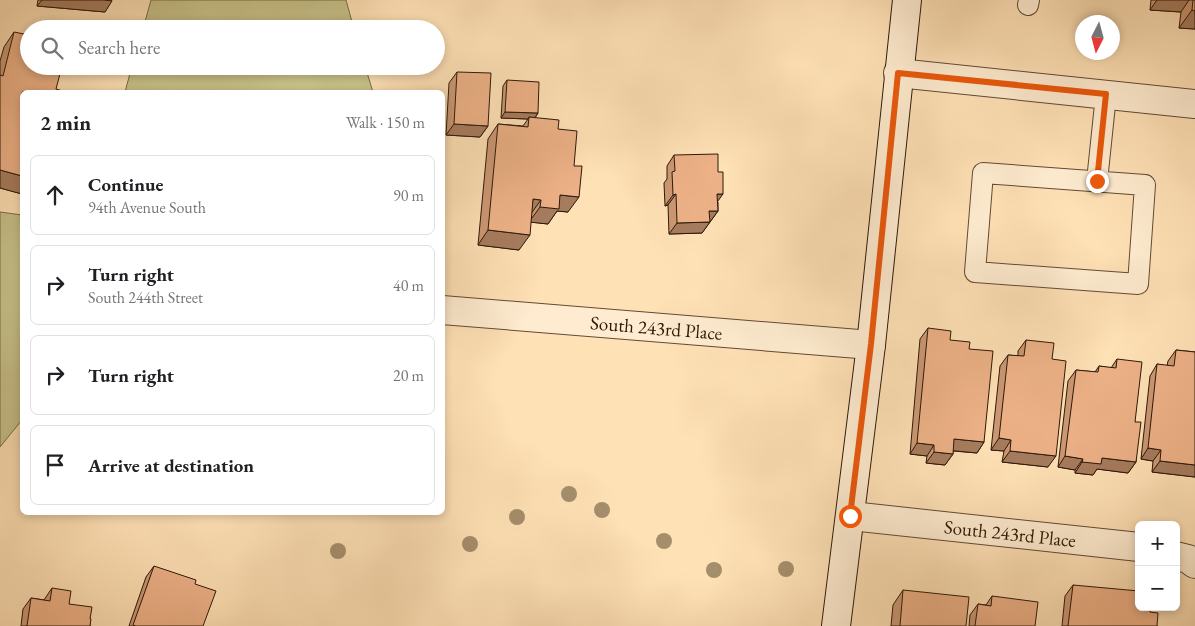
<!DOCTYPE html>
<html lang="en">
<head>
<meta charset="utf-8">
<style>
  :root { --surface:#fff; --page:#f2f2f2; --text:#202124; --muted:#757577; --line:#e0e0e0 }
  body { margin:0; font-family:"EB Garamond",serif; background:var(--page); color:var(--text) }
  .controls { position:absolute; right:15px; bottom:15px; display:grid; overflow:hidden; border-radius:8px; box-shadow:0 2px 8px #0003 }
  .controls button { width:45px; height:45px; display:grid; place-items:center; padding:0; border:0; border-bottom:1px solid var(--line); background:var(--surface); color:var(--text); font:25px sans-serif }
  .compass { position:absolute; left:1075px; top:15px; width:45px; height:45px; border-radius:50%; background:var(--surface); box-shadow:0 2px 8px #0003; rotate:186deg }
  .stop { position:absolute; width:15px; height:15px; margin:-11px; border:4px solid #ea580c; border-radius:50%; background:#fff }
  .stop.end { background:#ea580c; border-color:#fff; box-shadow:0 1px 5px #0008 }
  .list { margin:0; padding:0; list-style:none }
  h2 { display:flex; justify-content:space-between; align-items:center; height:65px; margin:0; padding:0 20px; font-size:21px }
  h2 small { font-size:16px; font-weight:400; color:var(--muted) }
  .list li { display:grid; grid-template-columns:32px 1fr auto; gap:15px; align-items:center; box-sizing:border-box; height:80px; margin:0 10px 10px; padding:0 10px; border:1px solid var(--line); border-radius:8px }
  .list b { display:block; font-size:19px; white-space:nowrap }
  .list p { margin:0; font-size:16px; white-space:nowrap; color:var(--muted) }
  .list em { font-size:16px; font-style:normal; color:var(--muted) }
  .icon { flex:none; width:28px; height:28px; fill:none; stroke:currentColor; stroke-width:2; stroke-linecap:round; stroke-linejoin:round }
  .map { position:relative; flex:none; width:1195px; height:626px; overflow:hidden }
  .search { position:absolute; background:var(--surface); box-shadow:0 2px 8px #0003; left:20px; top:20px; width:425px; height:55px; display:flex; align-items:center; gap:12px; box-sizing:border-box; padding:0 18px; border-radius:28px; color:var(--muted); font-size:19px }
  .panel { position:absolute; background:var(--surface); box-shadow:0 2px 8px #0003; left:20px; top:90px; width:425px; height:425px; border-radius:8px }
  .map>svg:first-child { display:block }
  .green { fill:#c7c189; stroke:#7a6c48 }
  .lines { fill:none; stroke-linecap:round; stroke-linejoin:round }
  .lane-casing { stroke:#624a34; stroke-width:22 }
  .street-casing { stroke:#624a34; stroke-width:30 }
  .secondary-casing { stroke:#2d1808; stroke-width:30 }
  .lane { stroke:#ffecd0; stroke-width:20 }
  .street { stroke:#ffecd0; stroke-width:28 }
  .secondary { stroke:#ffecd0; stroke-width:28 }
  .tree { fill:#a58e6c }
  .wall { fill:#cc9874; stroke:#2d1808 }
  .shaded-wall { fill:#a67c5e; stroke:#2d1808 }
  .building { fill:#edb187; stroke:#2d1808 }
  .route { stroke:#ea580c; stroke-width:6 }
  .labels { text-anchor:middle; stroke-width:4; stroke-linejoin:round; paint-order:stroke }
  .street-label { font-size:19px; fill:#2d1808; stroke:#ffecd0 }
</style>
</head>
<body>
<div class="map">
<svg width="1195" height="626" viewBox="0 0 1195 626">
  <rect width="100%" height="100%" fill="#ffe1b6"/>
  <filter id="stains"><feTurbulence type="fractalNoise" baseFrequency=".004" numOctaves="4"/><feColorMatrix values="0 0 0 0 .2 0 0 0 0 .09 0 0 0 0 .02 0 0 0 .5 -.17"/></filter>
  <radialGradient id="worn" r=".72"><stop offset=".6" stop-color="#630" stop-opacity="0"/><stop offset="1" stop-color="#630" stop-opacity=".3"/></radialGradient>
  <path class="green" d="M151,0H346L354,29H143Z
    M132,66H365L373,92H125Z
    M0,212L22,215V420L0,447Z"/>
  <g class="lines">
    <defs>
      <path id="lane" d="M1028,5L1029,0
        M983,173L1145,185L1138,284L975,272Z
        M1097,181L1106,95"/>
      <g id="street">
        <path d="M898,73L1195,104"/>
        <path id="s1" d="M442,310L871,345"/>
        <path id="s2" d="M851,516L1139,547"/>
        <path d="M1176,556L1188,559L1195,564"/>
      </g>
      <path id="secondary" d="M836,626L871,345L907,0"/>
    </defs>
    <use href="#lane" class="lane-casing"/>
    <use href="#street" class="street-casing"/>
    <use href="#secondary" class="secondary-casing"/>
    <use href="#lane" class="lane"/>
    <use href="#street" class="street"/>
    <use href="#secondary" class="secondary"/>
  </g>
  <g class="tree">
    <circle cx="569" cy="494" r="8"/>
    <circle cx="602" cy="510" r="8"/>
    <circle cx="517" cy="517" r="8"/>
    <circle cx="664" cy="541" r="8"/>
    <circle cx="470" cy="544" r="8"/>
    <circle cx="338" cy="551" r="8"/>
    <circle cx="786" cy="569" r="8"/>
    <circle cx="714" cy="570" r="8"/>
  </g>
  <path class="wall" d="M38,0H112L105,12L37,6Z
    M1151,0H1195V29L1179,28L1181,12L1150,10Z
    M14,32L22,194L0,188V61L4,47Z
    M457,72L488,126L480,137L446,135L449,83Z
    M507,80L538,113L535,118L558,129L568,212L557,211L548,224L531,222L519,250L478,245L488,139L498,124L523,126L528,119L501,118L503,86Z
    M674,155L718,202V211L702,233L669,234L668,205L665,206L664,183L667,179V166Z
    M928,328L950,340L984,442L977,453L953,451V454L945,465L926,463L927,456L910,454L920,339Z
    M1026,340L1052,359L1048,467L1002,462L1004,451L991,450L1000,366L1008,355L1018,356V351Z
    M1176,350L1195,352V477L1152,472L1153,461L1141,459L1150,376L1157,364L1167,366L1168,361Z
    M1117,359L1135,422L1136,462L1128,473L1097,469L1093,475L1075,473V470L1058,467L1068,381L1076,370L1095,372L1099,366L1111,368Z
    M154,566L203,626H129L146,577Z
    M1073,585L1150,612L1157,626H1062L1065,596Z
    M52,588L69,604L90,619V626H21L23,609L31,598L44,600Z
    M903,590L966,626H891L893,605Z
    M992,596L1035,626H969L970,615L978,604L986,605Z"/>
  <path class="shaded-wall" d="M42,0H104L112,1L105,12L37,6Z
    M1157,0H1189L1181,12L1150,10Z
    M1192,10L1195,11V29L1179,28Z
    M505,112L538,113L534,119L529,117L528,119L501,118Z
    M454,124L488,126L480,137L446,135Z
    M0,170L22,176V194L0,188Z
    M676,194L668,205L665,206L673,195Z
    M717,194H723L715,205Z
    M560,195L579,197L568,212L557,211L548,224L529,222L540,207Z
    M533,199L541,200L530,215Z
    M709,211H718L710,222H701Z
    M710,222L702,233L669,234L677,223Z
    M488,230L530,235L519,250L478,245Z
    M999,438L1011,440L1004,451L991,450Z
    M954,439L984,442L977,453L946,450Z
    M917,443L934,445L927,456L910,454Z
    M1148,448L1161,450L1153,461L1141,459Z
    M1010,451L1056,456L1048,467L1002,462Z
    M934,452L953,454L945,465L926,463Z
    M1065,456L1083,459L1075,470L1058,467Z
    M1102,458L1136,462L1128,473L1097,469L1093,475L1075,473L1082,462Z
    M1160,461L1195,465V477L1152,472Z"/>
  <path class="building" d="M1193,0H1195V11L1192,10Z
    M14,32L29,35V66H62L56,89L66,92H22V176L0,170V75L3,76Z
    M457,72L491,73L488,126L454,124Z
    M507,80L539,82L538,113L505,112Z
    M529,117L559,120L558,129L577,131L574,166H582L579,197L560,195L559,209L540,207L541,200L533,199L530,235L488,230L498,124L528,127Z
    M718,154V172H723V194H717L718,211H709L710,222L677,223L676,194L673,195L672,172L675,171L674,155Z
    M928,328L951,331L950,340L970,342L969,349L993,351L984,442L954,439L953,454L934,452V445L917,443Z
    M1026,340L1054,343L1052,359L1066,361L1056,456L1010,451L1011,440L999,438L1008,355L1024,356Z
    M1176,350L1195,352V465L1160,461L1161,450L1148,448L1157,364L1174,366Z
    M1117,359L1142,362L1135,422H1141L1136,462L1102,458L1101,464L1082,462L1083,459L1065,456L1076,370L1098,372L1099,366L1116,368Z
    M154,566L196,580L195,584L216,591L203,626H136L133,625Z
    M1073,585L1139,591V607H1150V612L1158,613L1157,626H1068Z
    M52,588L71,591L69,604L92,607L90,619H91L90,626H27L31,598L50,601Z
    M903,590L969,597L966,626H900Z
    M992,596L1038,602L1035,626H975L978,604L991,606Z"/>
  <g class="lines">
    <path class="route" d="M850,516L871,344L898,73L1106,94L1097,181"/>
  </g>
  <g class="labels">
    <g class="street-label">
      <text dy="7" stroke="none"><textPath href="#s1" startOffset="215">South 243rd Place</textPath></text>
      <text dy="7" stroke="none"><textPath href="#s2" startOffset="160">South 243rd Place</textPath></text>
    </g>
  </g>
  <rect width="100%" height="100%" filter="url(#stains)"/>
  <rect width="100%" height="100%" fill="url(#worn)"/>
</svg>
<div class="controls">
<button>+</button>
<button>−</button>
</div>
<svg class="compass" viewBox="-18 -18 36 36"><path d="M0-13l5 13h-10z" fill="#e53935"/><path d="M0 13l5-13h-10z" fill="#757577"/></svg>
<div class="stop" style="left:850px;top:516px"></div>
<div class="stop end" style="left:1097px;top:181px"></div>
<div class="search"><svg class="icon" aria-label="search" viewBox="0 0 24 24"><circle cx="10" cy="10" r="6"/><path d="M15 15l6 6"/></svg>Search here</div>
<section class="panel">
<h2>2 min<small>Walk · 150 m</small></h2>
<ul class="list">
<li><svg class="icon" aria-label="ahead" viewBox="0 0 24 24"><path d="M12 20V5M6 11l6-6 6 6"/></svg><div><b>Continue</b><p>94th Avenue South</p></div><em>90 m</em></li>
<li><svg class="icon" aria-label="right" viewBox="0 0 24 24"><path d="M7 20v-9h11M14 6l5 5-5 5"/></svg><div><b>Turn right</b><p>South 244th Street</p></div><em>40 m</em></li>
<li><svg class="icon" aria-label="right" viewBox="0 0 24 24"><path d="M7 20v-9h11M14 6l5 5-5 5"/></svg><div><b>Turn right</b></div><em>20 m</em></li>
<li><svg class="icon" aria-label="arrive" viewBox="0 0 24 24"><path d="M6 21V4h12l-3 4 3 4H6"/></svg><div><b>Arrive at destination</b></div></li>
</ul>
</section>
</div>
</body>
</html>
